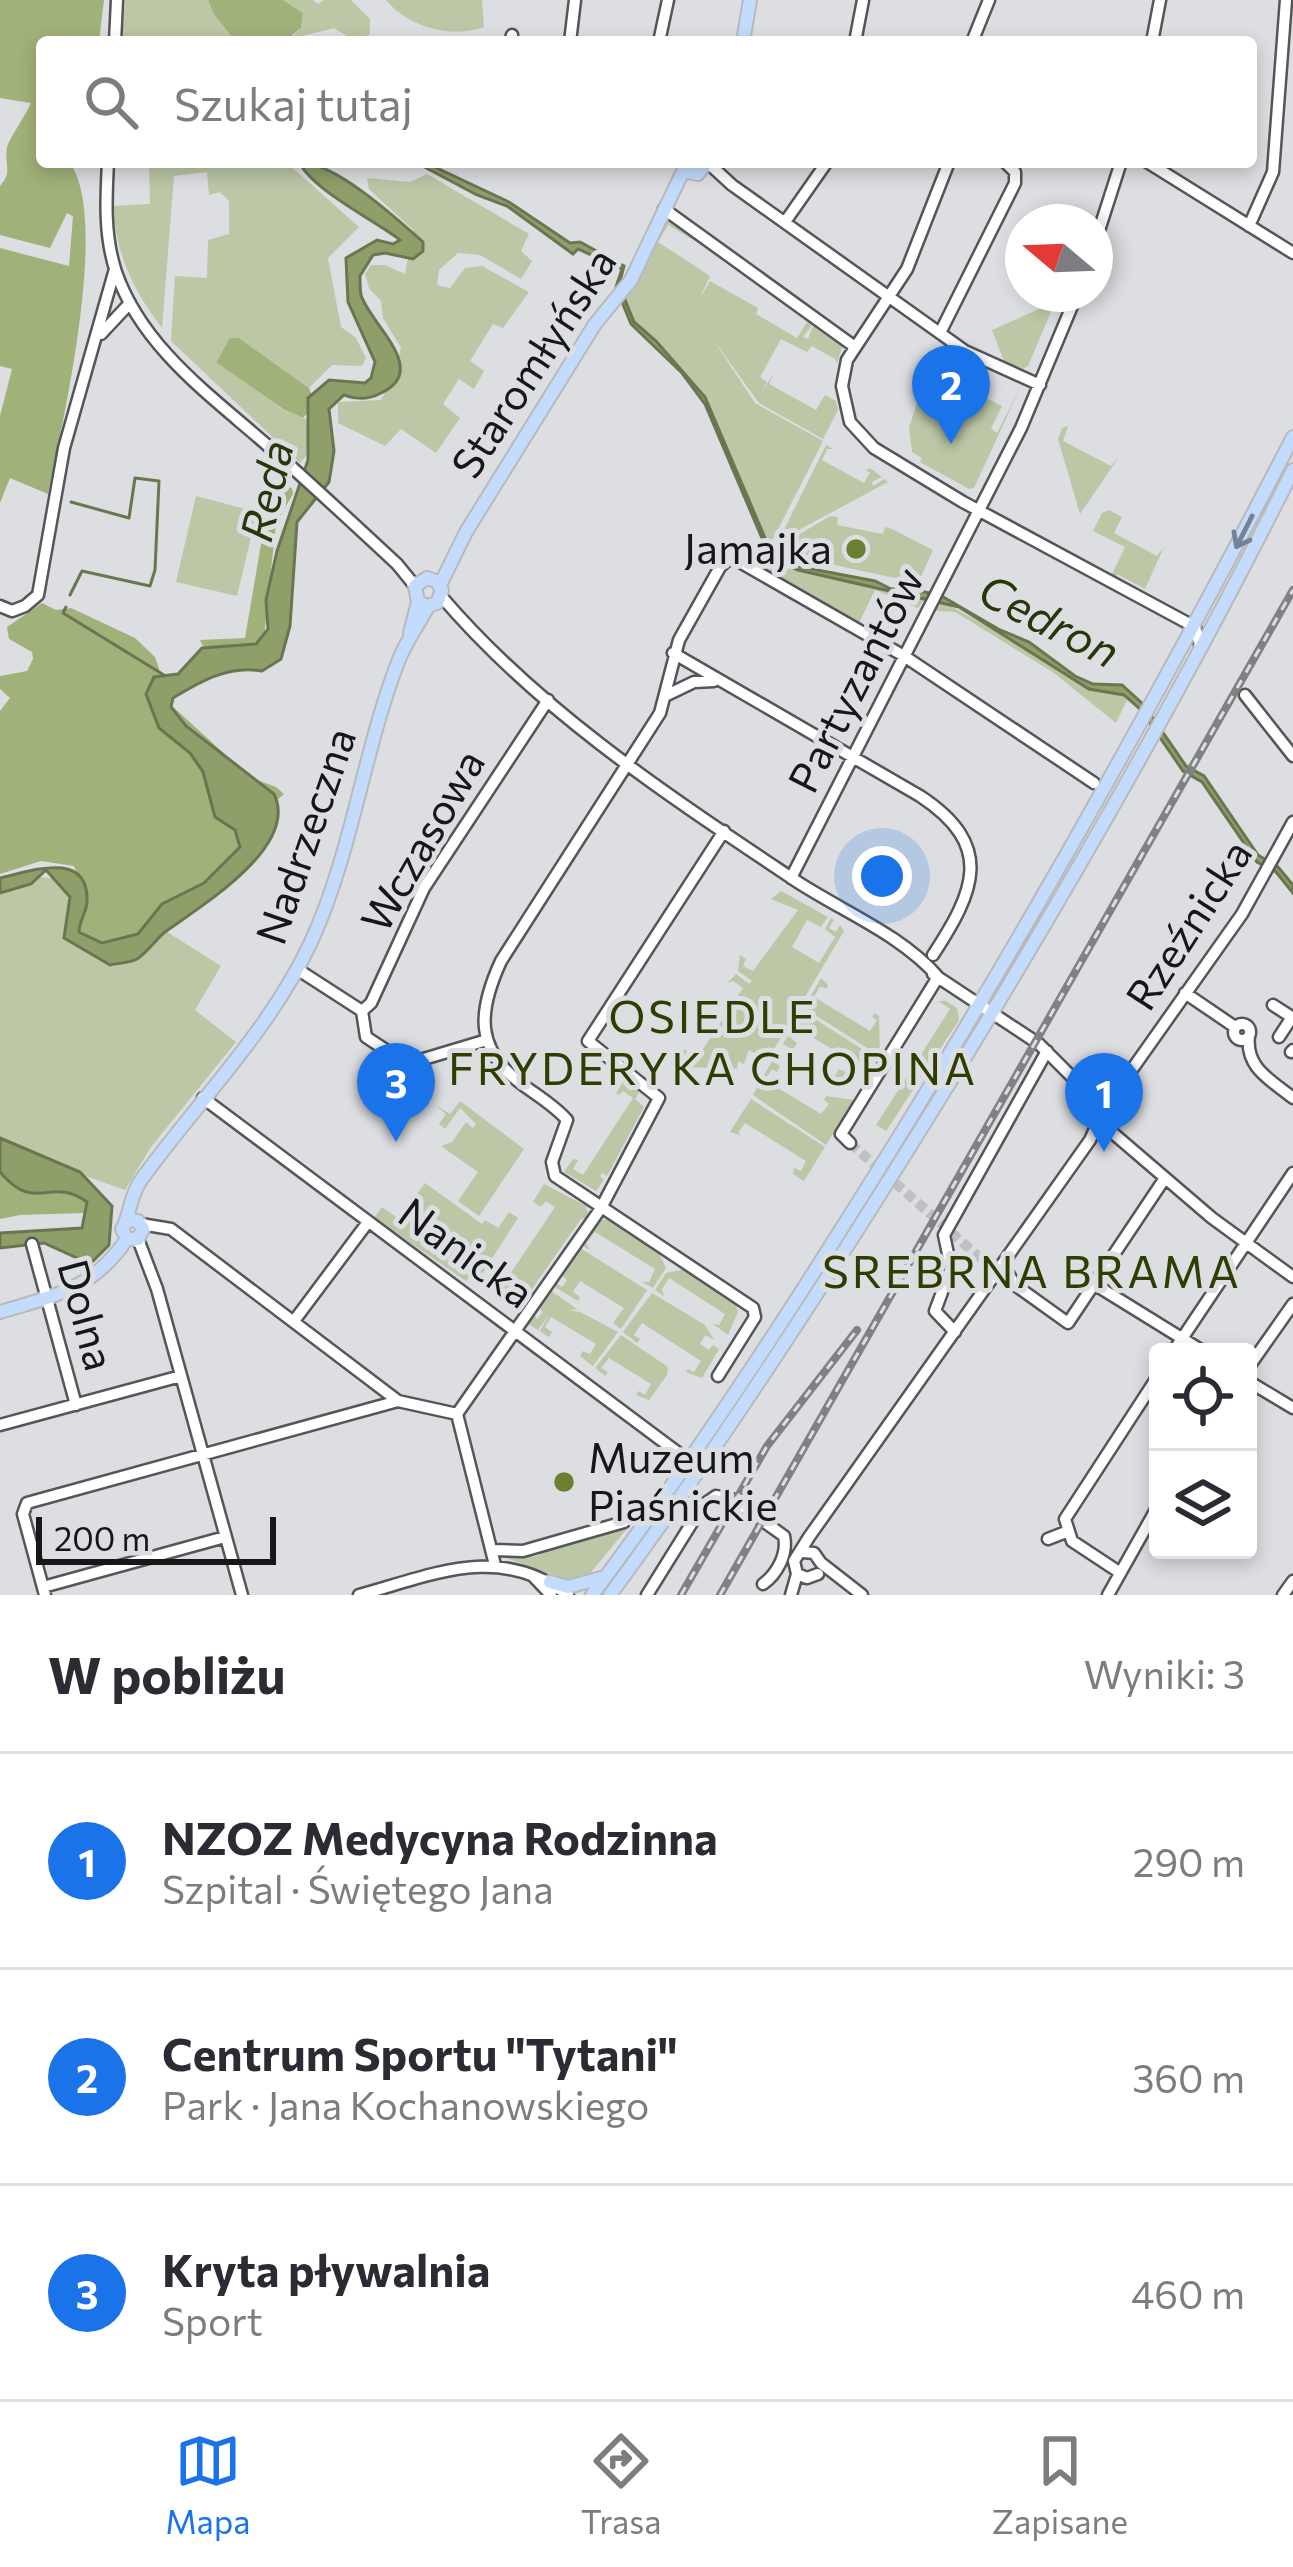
<!DOCTYPE html>
<html lang="pl">
<head>
<meta charset="utf-8">
<style>
  :root { --surface:#fff; --page:#f7f7f7; --text:#2b2b33; --muted:#7c7c81; --line:#e1e1e2; --accent:#1a73e8 }
  body { margin:0; font-family:Commissioner,sans-serif; background:var(--page); color:var(--text) }
  .controls { position:absolute; right:36px; bottom:36px; display:grid; overflow:hidden; border-radius:12px; box-shadow:0 6px 18px #0003 }
  .controls button { width:108px; height:108px; display:grid; place-items:center; padding:0; border:0; border-bottom:3px solid var(--line); background:var(--surface); color:var(--text); font:60px sans-serif }
  .compass { position:absolute; left:1005px; top:204px; width:108px; height:108px; border-radius:50%; background:var(--surface); box-shadow:0 6px 18px #0003; rotate:289deg }
  .scale { position:absolute; left:36px; bottom:30px; width:240px; box-sizing:border-box; padding-left:12px; border:6px solid #161718; border-top:0; font-size:33px; line-height:42px; white-space:nowrap; color:#161718; -webkit-text-stroke:9px #dcdee2; paint-order:stroke }
  .you { position:absolute; left:882px; top:876px; width:42px; height:42px; margin:-30px; border:9px solid #fff; border-radius:50%; background:#1a73e8; box-shadow:0 0 0 18px #1a73e833 }
  .badge { display:grid; place-items:center; width:78px; height:78px; border-radius:50%; background:var(--accent); color:#fff; font-size:39px; font-weight:700 }
  .pin { position:absolute; translate:-50% -99px; filter:drop-shadow(0 3px 6px #0008) }
  .pin::after { content:''; position:absolute; top:63px; width:42px; height:36px; background:inherit; clip-path:polygon(0 0,100% 0,50% 100%) }
  .list { margin:0; padding:0; list-style:none }
  h2 { display:flex; justify-content:space-between; align-items:center; height:156px; margin:0; padding:0 48px; font-size:51px }
  h2 small { font-size:39px; font-weight:400; color:var(--muted) }
  .list li { display:grid; grid-template-columns:78px 1fr auto; gap:36px; align-items:center; box-sizing:border-box; height:216px; padding:0 48px; border-top:3px solid var(--line) }
  .list b { display:block; font-size:45px; white-space:nowrap }
  .list p { margin:0; font-size:39px; white-space:nowrap; color:var(--muted) }
  .list em { font-size:39px; font-style:normal; color:var(--muted) }
  .icon { flex:none; width:66px; height:66px; fill:none; stroke:currentColor; stroke-width:2; stroke-linecap:round; stroke-linejoin:round }
  .map { position:relative; flex:none; width:1293px; height:1595px; overflow:hidden }
  .search { position:absolute; background:var(--surface); box-shadow:0 6px 18px #0003; left:36px; right:36px; top:36px; height:132px; display:flex; align-items:center; gap:30px; box-sizing:border-box; padding:0 42px; border-radius:12px; color:var(--muted); font-size:45px }
  .sheet { height:804px; background:var(--surface) }
  nav { display:flex; justify-content:space-around; align-items:center; box-sizing:border-box; height:168px; border-top:3px solid var(--line); background:var(--surface); font-size:33px; color:var(--muted) }
  nav a { display:grid; justify-items:center; gap:6px }
  nav .on { color:var(--accent) }
  .map>svg:first-child { display:block }
  .green { fill:#bcc7a6 }
  .forest { fill:#a1b17a }
  .water { fill:#8f9f69; stroke:#6b7651; stroke-width:3 }
  .lines { fill:none; stroke-linecap:round; stroke-linejoin:round }
  .stream { stroke:#6b7651; stroke-width:3 }
  .minor-tunnel { stroke:#bec0c4; stroke-width:10; stroke-dasharray:10 5; stroke-linecap:butt }
  .minor-casing { stroke:#545659; stroke-width:15 }
  .major-casing { stroke:#b9b9ba; stroke-width:16 }
  .minor { stroke:#fff; stroke-width:10 }
  .major { stroke:#c3dcfe; stroke-width:12 }
  .rail-casing { stroke:#7f8183; stroke-width:8 }
  .rail { stroke:#dcdee2; stroke-width:3; stroke-dasharray:9; stroke-linecap:butt }
  .oneway { stroke:#758396 }
  .poi-dot { fill:#6c8031; stroke:#dcdee2; stroke-width:4.5 }
  .labels { text-anchor:middle; stroke-width:10; stroke-linejoin:round; paint-order:stroke }
  .street-label { font-size:42px; fill:#161718; stroke:#dcdee2 }
  .poi-label { font-size:42px; fill:#161718; stroke:#dcdee2; text-anchor:end }
  .water-label { font-size:45px; font-style:italic; fill:#2b350a; stroke:#dcdee2 }
  .neighbourhood-label { font-size:45px; letter-spacing:3px; fill:#303d01; stroke:#dcdee2 }
</style>
</head>
<body>
<div class="map">
<svg width="1293" height="1595" viewBox="0 0 1293 1595">
  <rect width="100%" height="100%" fill="#dcdee2"/>
  <path class="green" d="M125,0H208L213,13L236,42H122Z
    M283,0H313L318,4L324,0H351L370,19V34L357,42L334,28L290,39L301,28L303,13Z
    M386,0H482L484,27C451,39 408,27 386,0Z
    M149,162H286L359,227L328,258L341,327L356,338L366,358L362,366L332,365L309,388L239,338H231L216,361L282,409L312,422L308,454L300,463L171,341L175,276L207,278L208,240L229,234V201L220,192L209,195L207,172L174,176L162,328C133,290 116,255 113,206L150,204Z
    M427,174L529,234L521,251L532,261L521,279L480,255L458,253L439,270L437,285L450,288L465,268L482,266L529,292L503,328L493,324L470,361L484,371L474,389L459,379L443,404L460,418L436,453L401,429L385,446L338,423V402L381,400L394,376L401,348L383,318L381,301L369,288L365,274L371,265H385L405,274L413,230L369,189L367,178L410,182Z
    M669,219L715,253L668,225L658,242L710,276L699,300L710,281L758,308L756,314L797,338L807,322L812,325L803,337L808,339L813,326L842,347L837,364L835,359L812,346L807,352L781,339L760,377L767,382L762,392L774,373L769,384L816,410L825,395L836,401L838,410L823,439L759,403L712,338L755,403L823,441L770,545L739,482L705,397L657,341L634,322L625,300C642,276 648,237 669,219Z
    M1055,302L1028,366L1023,369L1004,361L992,330Z
    M960,385L1002,406L991,429L997,433L1021,386L974,488L969,489L920,462L922,458L912,452L909,428L918,399L963,421L926,400L928,397L949,408Z
    M1068,426L1063,441L1111,466L1119,457L1080,514L1058,439L1062,428Z
    M826,445L833,449H827L822,460L864,483L870,473L866,470L870,468L882,477L872,482L873,486L884,479L888,482L784,538L782,534Z
    M196,496L257,512L237,596L176,582Z
    M1109,510L1122,517L1114,533L1157,556L1164,547L1145,589L1119,575L1111,576L1125,547L1093,531L1102,513Z
    M830,516L838,517L837,525L883,534L885,527L892,529L933,550L918,583L811,560L804,556L802,548L795,549L789,545L790,540Z
    M768,556C817,579 873,587 925,598L918,608L875,590L859,623L873,633L752,564Z
    M941,601L1045,658L1089,689L1114,690L1128,698L1116,723L1054,673L955,612L936,611Z
    M40,877L64,880L72,889L76,945C119,971 126,956 164,930L221,966L195,1010L236,1042L151,1147L125,1190L29,1156L0,1140V889Z
    M781,891L828,917L821,927L807,920L792,947L819,963L835,937L825,929L831,918L834,920L829,928L836,932L840,925L844,931L767,1061L749,1050L744,1064L738,1061L737,1069L686,1067L676,1061L684,1049L687,1051L684,1057L694,1063L743,988L733,981L727,983L736,974L749,984L752,981L738,971L740,955L746,959L743,966L753,971L798,910L771,899Z
    M821,978L828,985L826,989L820,986L814,997L870,1031L877,1020L872,1017L875,1013L879,1016L880,1056L804,1008Z
    M938,1001H946L957,1008L959,1020L886,1131L876,1125L950,1009Z
    M802,1011L878,1059L843,1081L835,1076L839,1069L848,1073L855,1063L799,1029L792,1039L797,1043L793,1050L783,1044Z
    M772,1061L780,1066L777,1072L772,1069L765,1080L821,1114L829,1104L824,1100L826,1096L854,1100L826,1145L753,1095Z
    M624,1080L640,1091L635,1099L644,1107L607,1176L602,1173L600,1176L604,1180L596,1191L564,1172L573,1159L578,1160L573,1169L583,1175L633,1098L623,1091L619,1095L616,1093Z
    M751,1099L825,1147L804,1181L793,1174L794,1168L801,1171L806,1161L745,1123L738,1133L742,1136L730,1132Z
    M460,1101L524,1149L479,1216L458,1201L478,1172L441,1146L452,1142L466,1122L473,1128L476,1124L460,1108L445,1129L439,1124L446,1114L434,1104L450,1114Z
    M425,1183L482,1224L485,1220L498,1228L509,1212L518,1218L477,1282L469,1277L466,1281L374,1218L382,1207L399,1219Z
    M544,1184L586,1206L589,1218L581,1219L520,1306L498,1292L555,1207L546,1201L541,1207L533,1202Z
    M608,1219L658,1251L666,1268L653,1288L642,1282H649L655,1269L595,1232L586,1243L590,1250L583,1246L599,1221Z
    M580,1248L647,1290L621,1329L613,1323L624,1308L580,1281L573,1292L580,1297L578,1301L555,1287L556,1283L562,1287L567,1280L561,1275Z
    M686,1269L735,1301L738,1312L728,1335L713,1324L719,1325L725,1314L669,1278L662,1289L664,1296L655,1290L666,1273Z
    M550,1290L577,1309L569,1310L580,1312L618,1332L593,1366L580,1356L583,1351L590,1354L596,1344L551,1317L545,1327L552,1332L549,1337L540,1331L549,1314L538,1330L527,1323L534,1314L537,1319L543,1312L538,1307Z
    M652,1293L705,1325L714,1340L705,1335L700,1344L709,1350L713,1345L719,1349L702,1378L686,1372L688,1369L694,1372L701,1361L642,1323L634,1335L640,1339L637,1343L623,1332Z
    M621,1335L668,1367L667,1375L649,1400L636,1395L638,1391L645,1395L651,1384L609,1358L601,1368L608,1372L605,1376L595,1368Z
    M630,1525L588,1576L571,1581L506,1558L503,1553L531,1552L533,1557L541,1554L540,1550Z"/>
  <path class="forest" d="M0,0H104L99,42H42V162H69C111,215 62,426 48,494L10,478L0,503V416L12,369L0,366V248L69,266L73,216L67,213L50,248L0,235V186C13,172 4,165 7,148C8,140 25,117 31,103L0,98Z
    M208,0H283L303,13L301,28L284,42H236L213,13Z
    M230,338H239L309,388L315,404L303,418L283,409L216,362Z
    M285,486L292,488L293,494L276,523L264,637C248,654 225,648 203,646L200,640L245,638L261,544Z
    M42,603L56,610L71,608L135,638L155,657L171,705L251,778L276,787L284,794L245,829L248,847L134,944L101,949L74,931L81,884L74,866L41,861L0,874V711L10,698L0,689V676L27,671L33,659L32,652L9,639L7,627Z
    M0,1160L87,1193L84,1213L20,1215L0,1219Z"/>
  <path class="water" d="M299,162C335,162 396,218 423,242V251L413,259L385,253L373,255L360,276C360,282 360,289 361,295C369,323 431,370 381,393C368,400 357,400 344,395L329,409L334,451L329,482L297,522L290,626L281,659L262,671C229,665 201,681 173,698L171,707L186,726L274,794C300,847 199,907 165,932C155,940 148,952 137,959C130,963 118,963 110,965L64,938L70,897L46,870L31,884L0,893V878C28,872 90,848 87,903C86,913 79,921 79,932L102,943L138,934L162,904L204,883L240,847L235,830L215,817L203,772L190,753L159,728L146,694L154,677L178,674L202,648L256,644L268,629L266,600L277,551L308,460V398L329,380L365,383L371,378L375,362L348,302L346,258L377,240L393,244L400,240C374,220 314,191 299,162Z
    M415,162H424L509,202L570,243L580,242L624,266L619,285L634,322L656,341L705,397L771,552L801,567L875,581L891,589L911,588L943,597L1000,630L1029,642L1075,676L1093,684L1122,685L1144,705L1186,766L1204,776L1258,855L1278,867L1293,885V893L1276,872L1257,862L1202,782L1183,771L1141,710L1124,695L1089,689L959,607L798,570L770,557L705,404L682,373L631,324L616,287L622,269L578,249L573,254L507,206L477,195Z
    M0,1138L80,1172L112,1206L109,1245L90,1264L44,1243L0,1248V1233L82,1228L87,1202C50,1175 36,1215 0,1172Z"/>
  <g class="lines">
    <path class="stream" d="M70,595L82,571L150,586L155,570L159,481L135,478L129,518L71,502
      M66,607L63,613L164,675"/>
    <path class="minor-tunnel" d="M850,1143L988,1265"/>
    <defs>
      <path id="minor" d="M115,42L117,0
        M510,42L512,35
        M570,42L575,0
        M659,42L668,0
        M855,42L863,0
        M972,42L989,0
        M1152,42L1160,0
        M108,162C106,199 104,236 116,272C142,347 210,395 267,445C311,484 354,524 397,564L415,586
        M707,162L732,185L965,351L1040,385
        M949,162L907,269L847,360L842,386L850,422L874,448L963,502L1195,627L1201,648
        M1147,162L1293,253
        M664,209L855,347
        M785,222L827,162
        M1249,226L1273,172L1286,0
        M1095,243L1121,162
        M940,333L1015,183V172L1005,162
        M101,334L130,303
        M441,596C539,711 669,796 793,879C839,910 901,934 938,977
        M0,606L12,611L25,606L38,595L64,448L115,269
        M673,653L920,796C996,846 974,892 933,955
        M667,695L694,682L714,681
        M1245,695L1293,756
        M791,878L1021,428L1077,294
        M297,969L362,1011L371,1003L424,888L548,700
        M933,974L1039,1044L1104,1109
        M1185,993L1235,1027
        M1273,1005L1293,1018
        M362,1011L366,1037L407,1064L487,1040
        M1234 1032a8 8 0 1 1 16 0a8 8 0 1 1-16 0Z
        M1249,1036C1245,1068 1271,1080 1293,1098
        M1279,1037L1292,1017
        M1291,1052L1293,1050
        M203,1098L689,1461
        M1100,1122L1212,1218L1293,1277
        M850,1143L841,1134L938,977
        M141,1224L171,1229L398,1401L457,1414
        M138,1239L157,1289L242,1595
        M32,1244L76,1405
        M1003,1265L1015,1285L1068,1323L1165,1178
        M1094,1284L1204,1352
        M294,1321L368,1222
        M955,1332L935,1311L951,1268L944,1235L1047,1051
        M1173,1352L1293,1173
        M1248,1368L1293,1304
        M718,1376L755,1317L753,1308L555,1176L552,1162L567,1120C555,1106 538,1096 523,1085C474,1049 478,1011 501,961L660,713L679,640L720,567L729,559L738,561L904,656L1094,783
        M1248,1381L1293,1408
        M0,1425L181,1376
        M1048,1539L1066,1532
        M494,1550L523,1551L624,1522
        M803,1552L814,1553L821,1563L862,1595
        M495,1565L457,1414L601,1208L659,1098L588,1041L724,831
        M1119,1572L1072,1541L1065,1519L1158,1376
        M797,1574L807,1578L818,1574
        M534,1577L551,1595
        M43,1587L225,1537
        M45,1595L23,1514L27,1503L398,1401
        M359,1595C433,1575 498,1543 568,1595
        M647,1595L703,1505L716,1496L732,1499L784,1536C788,1554 777,1574 763,1584
        M791,1595L797,1574L794,1561L809,1537L1090,1140L1104,1109L1242,914L1293,822
        M1108,1595L1158,1506
        M1283,1595L1293,1581"/>
      <path id="major" d="M743,42L750,0
        M684,163L688,172L698,174L707,162
        M440,585L466,532L595,324L631,280L685,167
        M410,633L418,602L415,586L427,578L436,581L442,590L437,603L428,606L418,602
        M127,1239L122,1229C131,1214 129,1197 141,1180C198,1101 269,1032 311,942C352,853 363,753 398,662C405,642 419,625 428,606
        M127,1239H138L143,1229L138,1221L129,1220
        M0,1312C56,1295 92,1290 127,1239
        M550,1582L568,1587L605,1577
        M592,1595C707,1442 810,1281 910,1119C1047,896 1173,669 1293,437
        M610,1595C727,1436 833,1271 937,1103C1064,897 1185,687 1293,470"/>
    </defs>
    <use href="#minor" class="minor-casing"/>
    <use href="#major" class="major-casing"/>
    <use href="#minor" class="minor"/>
    <use href="#major" class="major"/>
    <defs>
      <path id="rail" d="M681,1595L767,1446L857,1330
        M720,1595L1293,590"/>
    </defs>
    <use href="#rail" class="rail-casing"/>
    <use href="#rail" class="rail"/>
  </g>
  <defs><path id="oneway-shaft" d="M-6 0H5M1.5-3L5.5 0L1.5 3" fill="none" stroke-width="1.6" stroke-linecap="round" stroke-linejoin="round" transform="scale(3)"/></defs>
  <use class="oneway" href="#oneway-shaft" transform="translate(1244 532) rotate(117)"/>
  <g class="poi-dot">
    <circle cx="856" cy="549" r="12"/>
    <circle cx="564" cy="1482" r="12"/>
  </g>
  <g class="labels">
    <g class="street-label">
      <text transform="translate(534 363) rotate(-57)" y="15">Staromłyńska</text>
      <text transform="translate(856 680) rotate(-63)" y="15">Partyzantów</text>
      <text transform="translate(306 836) rotate(-71)" y="15">Nadrzeczna</text>
      <text transform="translate(423 841) rotate(-60)" y="15">Wczasowa</text>
      <text transform="translate(1189 925) rotate(-57)" y="15">Rzeźnicka</text>
      <text transform="translate(466 1253) rotate(36)" y="15">Nanicka</text>
      <text transform="translate(86 1315) rotate(75)" y="15">Dolna</text>
    </g>
    <g class="poi-label">
      <text x="832" y="564">Jamajka</text>
      <text x="588" y="1473" text-anchor="start">Muzeum<tspan x="588" dy="48">Piaśnickie</tspan></text>
    </g>
    <g class="water-label">
      <text transform="translate(267 491) rotate(-77)" y="16">Reda</text>
      <text transform="translate(1049 621) rotate(27)" y="16">Cedron</text>
    </g>
    <g class="neighbourhood-label">
      <text x="713" y="1033">OSIEDLE<tspan x="713" dy="52">FRYDERYKA CHOPINA</tspan></text>
      <text x="1032" y="1288">SREBRNA BRAMA</text>
    </g>
  </g>
</svg>
<div class="controls">
<button><svg class="icon" aria-label="locate" viewBox="0 0 24 24"><circle cx="12" cy="12" r="6"/><path d="M12 2v4M12 18v4M2 12h4M18 12h4"/></svg></button>
<button><svg class="icon" aria-label="layers" viewBox="0 0 24 24"><path d="M12 4l9 5-9 5-9-5zM3 14l9 5 9-5"/></svg></button>
</div>
<svg class="compass" viewBox="-18 -18 36 36"><path d="M0-13l5 13h-10z" fill="#e53935"/><path d="M0 13l5-13h-10z" fill="#7c7c81"/></svg>
<div class="scale">200 m</div>
<div class="you"></div>
<div class="pin badge" style="left:1104px;top:1152px">1</div>
<div class="pin badge" style="left:951px;top:444px">2</div>
<div class="pin badge" style="left:396px;top:1142px">3</div>
<div class="search"><svg class="icon" aria-label="search" viewBox="0 0 24 24"><circle cx="10" cy="10" r="6"/><path d="M15 15l6 6"/></svg>Szukaj tutaj</div>
</div>
<section class="sheet">
<h2>W pobliżu<small>Wyniki: 3</small></h2>
<ul class="list">
<li><span class="badge">1</span><div><b>NZOZ Medycyna Rodzinna</b><p>Szpital · Świętego Jana</p></div><em>290 m</em></li>
<li><span class="badge">2</span><div><b>Centrum Sportu &quot;Tytani&quot;</b><p>Park · Jana Kochanowskiego</p></div><em>360 m</em></li>
<li><span class="badge">3</span><div><b>Kryta pływalnia</b><p>Sport</p></div><em>460 m</em></li>
</ul>
</section>
<nav>
<a class="on"><svg class="icon" aria-label="map" viewBox="0 0 24 24"><path d="M3 6l6-2 6 2 6-2v14l-6 2-6-2-6 2zM9 4v14M15 6v14"/></svg>Mapa</a>
<a><svg class="icon" aria-label="directions" viewBox="0 0 24 24"><path d="M12 3l9 9-9 9-9-9zM9 14v-3h6M13 9l2 2-2 2"/></svg>Trasa</a>
<a><svg class="icon" aria-label="saved" viewBox="0 0 24 24"><path d="M7 4h10v16l-5-4-5 4z"/></svg>Zapisane</a>
</nav>
</body>
</html>
